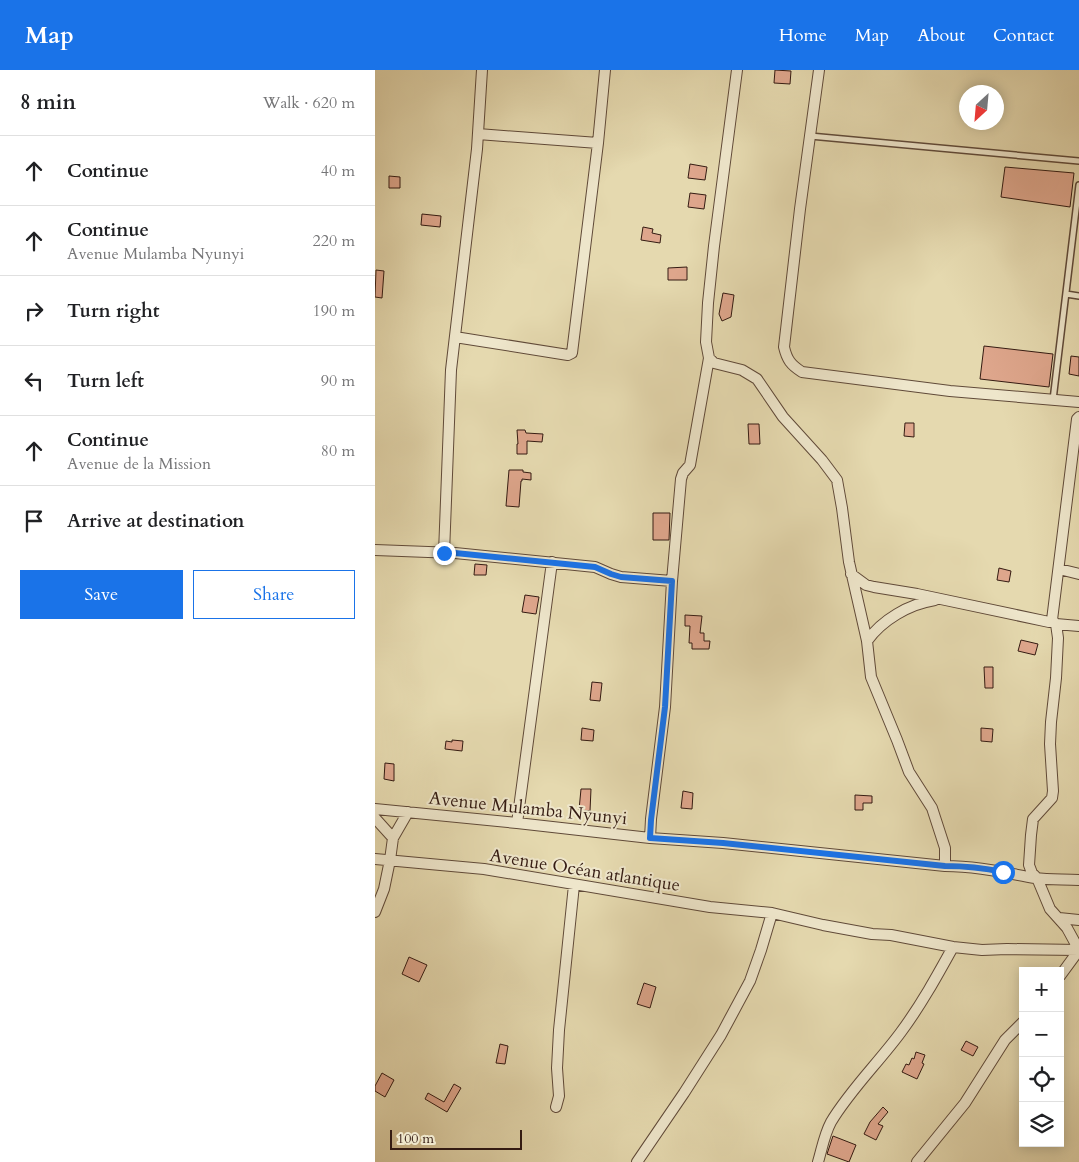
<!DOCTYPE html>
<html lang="en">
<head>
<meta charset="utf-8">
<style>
  :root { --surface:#fff; --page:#f6f6f6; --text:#202124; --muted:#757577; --line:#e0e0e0; --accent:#1a73e8 }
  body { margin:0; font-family:Cardo,serif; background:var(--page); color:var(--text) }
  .controls { position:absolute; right:15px; bottom:15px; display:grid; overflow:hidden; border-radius:0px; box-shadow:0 2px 12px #0003 }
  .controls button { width:45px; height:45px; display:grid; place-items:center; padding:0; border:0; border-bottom:1px solid var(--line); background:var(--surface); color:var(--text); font:25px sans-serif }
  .compass { position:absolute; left:584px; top:15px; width:45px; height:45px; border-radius:50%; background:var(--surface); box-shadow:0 2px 12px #0003; rotate:206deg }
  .scale { position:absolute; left:15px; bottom:12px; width:132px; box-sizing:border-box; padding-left:5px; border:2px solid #341b12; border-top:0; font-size:14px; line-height:18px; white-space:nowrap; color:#341b12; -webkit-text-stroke:4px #eee6cb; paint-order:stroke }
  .stop { position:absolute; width:15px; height:15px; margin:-11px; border:4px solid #1a73e8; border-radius:50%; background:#fff }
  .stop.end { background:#1a73e8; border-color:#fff; box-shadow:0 1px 5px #0008 }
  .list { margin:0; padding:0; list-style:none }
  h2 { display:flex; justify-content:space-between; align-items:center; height:65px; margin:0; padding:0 20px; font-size:21px }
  h2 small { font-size:16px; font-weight:400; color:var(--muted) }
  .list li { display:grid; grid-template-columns:32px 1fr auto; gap:15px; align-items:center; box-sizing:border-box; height:70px; padding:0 20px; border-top:1px solid var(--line) }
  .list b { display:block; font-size:19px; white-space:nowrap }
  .list p { margin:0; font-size:16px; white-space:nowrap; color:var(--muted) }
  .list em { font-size:16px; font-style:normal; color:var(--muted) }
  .actions { display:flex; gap:10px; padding:15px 20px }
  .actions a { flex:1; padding:11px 0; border:1px solid var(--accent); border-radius:0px; text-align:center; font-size:18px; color:var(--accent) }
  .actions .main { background:var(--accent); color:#fff }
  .icon { flex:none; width:28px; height:28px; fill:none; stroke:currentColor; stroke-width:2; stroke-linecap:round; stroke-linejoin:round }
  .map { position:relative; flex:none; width:704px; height:1092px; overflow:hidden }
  header { display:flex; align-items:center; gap:30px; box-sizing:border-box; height:70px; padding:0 25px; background:var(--accent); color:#fff }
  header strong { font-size:24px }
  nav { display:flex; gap:28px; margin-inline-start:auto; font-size:18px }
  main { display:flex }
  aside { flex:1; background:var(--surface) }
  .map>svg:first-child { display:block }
  .building { fill:#dea68c; stroke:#341b12 }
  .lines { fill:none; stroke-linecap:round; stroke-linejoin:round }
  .lane-casing { stroke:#604a39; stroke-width:8 }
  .street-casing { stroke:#604a39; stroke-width:12 }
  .lane { stroke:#eee6cb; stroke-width:5 }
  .street { stroke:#eee6cb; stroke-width:10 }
  .route { stroke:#1a73e8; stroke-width:6 }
  .labels { text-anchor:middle; stroke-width:4; stroke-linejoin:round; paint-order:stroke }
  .street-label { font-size:18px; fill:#341b12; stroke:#eee6cb }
</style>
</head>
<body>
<header>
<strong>Map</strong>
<nav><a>Home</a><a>Map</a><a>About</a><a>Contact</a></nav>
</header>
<main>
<aside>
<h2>8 min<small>Walk · 620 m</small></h2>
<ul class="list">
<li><svg class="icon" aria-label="ahead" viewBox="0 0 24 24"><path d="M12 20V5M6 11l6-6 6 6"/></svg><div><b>Continue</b></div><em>40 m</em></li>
<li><svg class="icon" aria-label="ahead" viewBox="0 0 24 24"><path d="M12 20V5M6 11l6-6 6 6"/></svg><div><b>Continue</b><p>Avenue Mulamba Nyunyi</p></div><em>220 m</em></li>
<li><svg class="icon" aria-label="right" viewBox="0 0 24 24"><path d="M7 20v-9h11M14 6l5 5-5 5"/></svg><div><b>Turn right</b></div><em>190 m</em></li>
<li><svg class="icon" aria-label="left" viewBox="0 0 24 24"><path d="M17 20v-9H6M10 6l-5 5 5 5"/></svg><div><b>Turn left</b></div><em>90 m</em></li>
<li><svg class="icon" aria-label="ahead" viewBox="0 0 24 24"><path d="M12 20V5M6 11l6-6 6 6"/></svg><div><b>Continue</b><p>Avenue de la Mission</p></div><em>80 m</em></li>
<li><svg class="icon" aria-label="arrive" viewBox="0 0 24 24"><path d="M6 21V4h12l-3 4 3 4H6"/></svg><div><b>Arrive at destination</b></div></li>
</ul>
<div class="actions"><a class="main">Save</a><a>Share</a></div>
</aside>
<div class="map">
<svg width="704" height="1092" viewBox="0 0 704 1092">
  <rect width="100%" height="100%" fill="#e5d9af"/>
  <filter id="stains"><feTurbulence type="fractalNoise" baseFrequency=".004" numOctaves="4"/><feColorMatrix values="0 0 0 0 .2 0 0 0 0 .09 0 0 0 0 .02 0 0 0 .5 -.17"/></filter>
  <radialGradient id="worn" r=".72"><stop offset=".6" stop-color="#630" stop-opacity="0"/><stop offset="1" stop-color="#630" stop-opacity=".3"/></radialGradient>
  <path class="building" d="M400,0L416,1L415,14L399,13Z
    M315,94L332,97L330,110L313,108Z
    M630,97L699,103L695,137L626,127Z
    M14,106L25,107V118H14Z
    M315,123L331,125L329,139L313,137Z
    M47,144L66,146L65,157L46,155Z
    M268,157L278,159L277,163L286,165L285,173L266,170Z
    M312,197V210H293V198Z
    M1,200L9,201L7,228L0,227Z
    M348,223L359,225L356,247L347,251L344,244Z
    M609,276L678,284L674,317L605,309Z
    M696,286L704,287V306L694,304Z
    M530,353H539V367L529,366Z
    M373,354H384L385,374H374Z
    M142,360H150L151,363L168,364L167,372L152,371V384H142V374H143Z
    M134,400H148V402L156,403V410L147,409V411H146L144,437L131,436Z
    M278,443H295L294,470H278Z
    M100,494L112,495L111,505H99Z
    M624,498L636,501L634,512L622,510Z
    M150,525L164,527L161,544L147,542Z
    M310,545L327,546L325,563H329V571H335L334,579H317V573H314L315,556H310Z
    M646,570L663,574L660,585L643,581Z
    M609,597H618V618H610Z
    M217,612L227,613L225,631L215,630Z
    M207,658L219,660L218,671L206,670Z
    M606,658L618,659L617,672L606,671Z
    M77,670L88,671L87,681L70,679L71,671L77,672Z
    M10,693L19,694V711L9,709Z
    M206,719H216L215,741L204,740Z
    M308,721L318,723L317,739L306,738Z
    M480,725L497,726V733H488V740H480Z
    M34,887L52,895L44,912L27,904Z
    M269,913L281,917L275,938L262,934Z
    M591,971L603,977L598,986L586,980Z
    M125,974L133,976L130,994L121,993Z
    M541,982L550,985L547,993L549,994L542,1009L527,1002L531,994L534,995L537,988L539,989Z
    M7,1003L19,1010L10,1027L0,1021V1016Z
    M79,1014L86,1018L72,1042L50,1029L53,1023L69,1032Z
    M508,1037L513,1042L503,1054L508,1056L501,1070L489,1064L495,1052Z
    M458,1066L481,1075L474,1092L452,1084Z"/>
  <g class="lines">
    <defs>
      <path id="lane" d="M435,66L704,91
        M691,224L704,226
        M678,330L704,115"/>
      <path id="street" d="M362,0L339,176L333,233L331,272L334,288L339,293L367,300L382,309L408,347L447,390L462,410L467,438L474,492L492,571L496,607L522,670L534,702L557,738L570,778V796
        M444,0L425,139L409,277C412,290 416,295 427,302L575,321L704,332
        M103,64L223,73
        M80,267L193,285L197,283L223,73L230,0
        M0,480L80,483L220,497L236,504L246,507L297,511
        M69,483L76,300L102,79L107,0
        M684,499L704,504
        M476,504L491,515L499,517L542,524L674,552L677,550
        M681,554L704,556
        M492,571C507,550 534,534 560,530
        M0,739L142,753L275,768L348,773L570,796C601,796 631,803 660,808C675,810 690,809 704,810
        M0,748L18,768
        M142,753L177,492
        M275,768L276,749L290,637L297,511L306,409L308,403L315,395L334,288
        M0,789L109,799L335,837L397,843L448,855L497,864L516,865L578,877L607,880L632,879L704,880
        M0,842L9,819L15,790L18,768L33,742
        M684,848L704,850
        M685,906L704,880L692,858L675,839L662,808L657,803L654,795L656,765L658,749L677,728L678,721L675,674L676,652L681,608L683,568L681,554L677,550L702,349L704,347
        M181,1037L184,1026L182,998L184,960L199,815
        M262,1092L309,1023L346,965L375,911L386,880L397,843
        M443,1092C447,1079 449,1065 456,1052C475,1020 504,992 526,962C546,935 562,906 578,877
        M542,1092L590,1033L630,970L648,952"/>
    </defs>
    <use href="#lane" class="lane-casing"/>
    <use href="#street" class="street-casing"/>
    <use href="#lane" class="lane"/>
    <use href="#street" class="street"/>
  </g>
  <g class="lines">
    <path class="route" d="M69,483H80L220,497L236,504L246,507L297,511L290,637L276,750L275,768L348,773L570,796C589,796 609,798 628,802"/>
  </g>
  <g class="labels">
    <g class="street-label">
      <text transform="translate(153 738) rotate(6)" y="6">Avenue Mulamba Nyunyi</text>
      <text transform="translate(210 800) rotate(9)" y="6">Avenue Océan atlantique</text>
    </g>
  </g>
  <rect width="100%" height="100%" filter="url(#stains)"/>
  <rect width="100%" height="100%" fill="url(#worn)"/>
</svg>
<div class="controls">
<button>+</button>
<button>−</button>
<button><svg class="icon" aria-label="locate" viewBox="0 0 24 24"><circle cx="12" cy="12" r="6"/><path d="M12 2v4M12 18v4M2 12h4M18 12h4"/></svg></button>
<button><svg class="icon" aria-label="layers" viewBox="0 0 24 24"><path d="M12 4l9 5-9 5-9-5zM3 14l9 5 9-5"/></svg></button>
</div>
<svg class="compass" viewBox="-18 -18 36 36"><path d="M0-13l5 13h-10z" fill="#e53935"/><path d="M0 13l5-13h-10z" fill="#757577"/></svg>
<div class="scale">100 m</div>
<div class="stop" style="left:628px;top:802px"></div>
<div class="stop end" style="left:69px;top:483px"></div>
</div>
</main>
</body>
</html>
